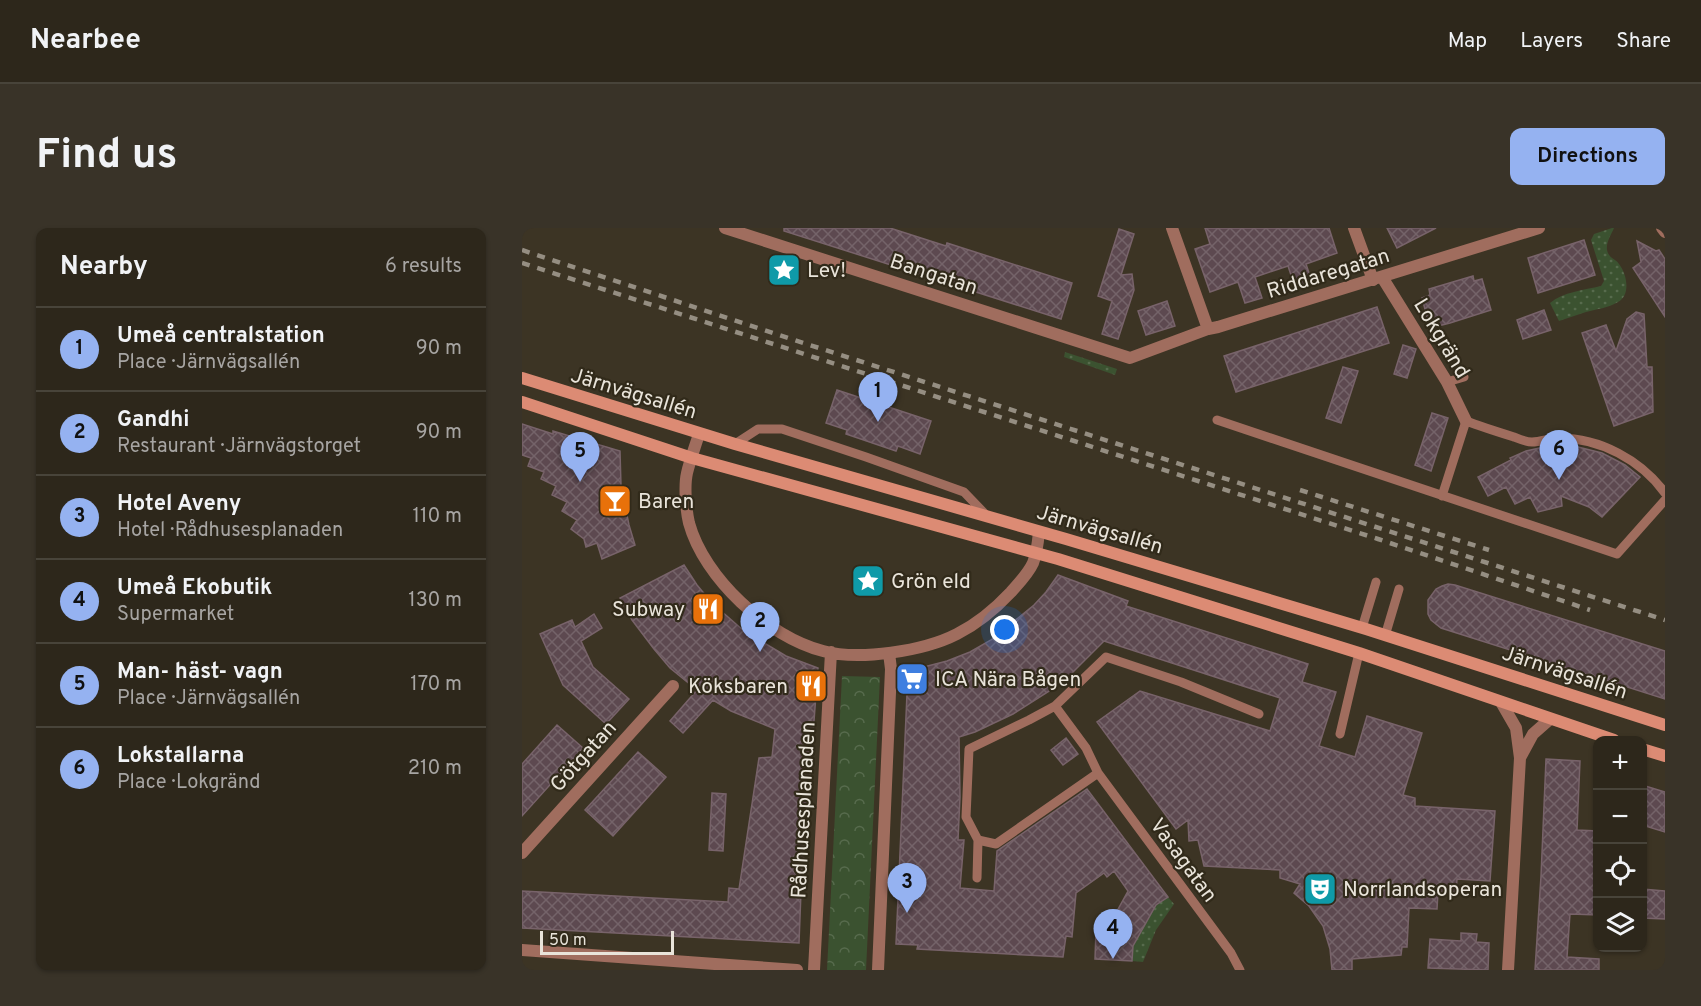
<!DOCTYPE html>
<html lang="en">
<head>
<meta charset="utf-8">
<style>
  :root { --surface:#2d271b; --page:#393328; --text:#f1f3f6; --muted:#a7a5a3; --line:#48443a; --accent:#95b2f1 }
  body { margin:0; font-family:Overpass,sans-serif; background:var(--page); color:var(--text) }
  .controls { position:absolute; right:18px; bottom:18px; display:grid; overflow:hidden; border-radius:12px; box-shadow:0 2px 4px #0004 }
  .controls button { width:54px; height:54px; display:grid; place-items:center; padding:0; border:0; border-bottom:2px solid var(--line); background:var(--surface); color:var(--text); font:30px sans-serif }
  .scale { position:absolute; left:18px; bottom:15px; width:134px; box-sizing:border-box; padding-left:6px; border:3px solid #e9e4da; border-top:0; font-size:16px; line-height:21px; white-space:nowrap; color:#e9e4da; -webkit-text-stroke:4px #312a1a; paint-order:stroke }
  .you { position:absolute; left:483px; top:402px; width:21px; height:21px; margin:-15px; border:4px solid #fff; border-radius:50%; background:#1a73e8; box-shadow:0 0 0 9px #1a73e833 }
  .badge { display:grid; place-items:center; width:39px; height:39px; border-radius:50%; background:var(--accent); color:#111; font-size:20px; font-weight:700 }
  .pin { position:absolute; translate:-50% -50px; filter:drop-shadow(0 2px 3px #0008) }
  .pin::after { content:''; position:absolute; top:32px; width:21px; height:18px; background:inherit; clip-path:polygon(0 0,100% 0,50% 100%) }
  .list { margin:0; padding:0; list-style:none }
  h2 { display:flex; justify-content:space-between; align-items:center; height:78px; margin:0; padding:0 24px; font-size:26px }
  h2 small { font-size:20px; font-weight:400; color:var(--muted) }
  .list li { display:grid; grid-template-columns:39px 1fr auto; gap:18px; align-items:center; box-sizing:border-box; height:84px; padding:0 24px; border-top:2px solid var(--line) }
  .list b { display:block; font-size:22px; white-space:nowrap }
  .list p { margin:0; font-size:20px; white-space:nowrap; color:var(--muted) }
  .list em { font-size:20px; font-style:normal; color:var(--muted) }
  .icon { flex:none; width:33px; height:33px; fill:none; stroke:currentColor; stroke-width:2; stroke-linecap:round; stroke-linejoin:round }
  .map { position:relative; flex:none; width:1143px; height:742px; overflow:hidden; border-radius:12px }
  header { display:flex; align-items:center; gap:36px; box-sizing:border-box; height:84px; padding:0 30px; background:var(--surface); border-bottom:2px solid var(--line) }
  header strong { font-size:28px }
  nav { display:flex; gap:33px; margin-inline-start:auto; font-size:21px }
  .intro { display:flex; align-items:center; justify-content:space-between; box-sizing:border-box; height:144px; padding:0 36px }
  h1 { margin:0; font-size:42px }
  .button { padding:15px 27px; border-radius:12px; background:var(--accent); color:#111; font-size:21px; font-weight:700 }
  main { display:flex; gap:36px; padding:0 36px }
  aside { flex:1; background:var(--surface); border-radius:12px; box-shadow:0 2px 4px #0004 }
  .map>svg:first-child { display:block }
  .grass { fill:url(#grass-dots) }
  .forest { fill:url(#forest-crowns) }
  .building { fill:url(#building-cross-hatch); stroke:#78636a; stroke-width:1.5 }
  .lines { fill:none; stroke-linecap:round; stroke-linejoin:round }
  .service { stroke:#a06d5e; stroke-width:9 }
  .minor { stroke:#a06d5e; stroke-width:12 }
  .secondary { stroke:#dc8b74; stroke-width:12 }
  .rail { stroke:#958e82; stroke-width:4.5; stroke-dasharray:8 8; stroke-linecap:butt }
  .labels { text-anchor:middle; stroke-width:4.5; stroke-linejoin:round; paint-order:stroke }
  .poi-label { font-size:21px; fill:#e9e4da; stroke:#312a1a; text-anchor:start }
  .street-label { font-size:21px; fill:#e9e4da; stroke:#312a1a }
</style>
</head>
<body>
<header>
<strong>Nearbee</strong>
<nav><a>Map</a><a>Layers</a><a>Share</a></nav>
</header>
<div class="intro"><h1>Find us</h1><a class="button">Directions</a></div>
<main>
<aside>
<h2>Nearby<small>6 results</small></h2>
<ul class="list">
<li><span class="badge">1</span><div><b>Umeå centralstation</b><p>Place · Järnvägsallén</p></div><em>90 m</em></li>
<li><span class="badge">2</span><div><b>Gandhi</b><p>Restaurant · Järnvägstorget</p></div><em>90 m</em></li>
<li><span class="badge">3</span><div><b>Hotel Aveny</b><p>Hotel · Rådhusesplanaden</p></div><em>110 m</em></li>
<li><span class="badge">4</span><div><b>Umeå Ekobutik</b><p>Supermarket</p></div><em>130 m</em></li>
<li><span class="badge">5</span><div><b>Man- häst- vagn</b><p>Place · Järnvägsallén</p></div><em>170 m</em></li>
<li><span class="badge">6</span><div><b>Lokstallarna</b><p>Place · Lokgränd</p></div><em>210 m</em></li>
</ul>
</aside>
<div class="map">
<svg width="1143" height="742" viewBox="0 0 1143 742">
  <defs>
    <pattern id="grass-dots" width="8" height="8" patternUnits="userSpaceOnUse" patternTransform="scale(1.5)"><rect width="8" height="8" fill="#3b5230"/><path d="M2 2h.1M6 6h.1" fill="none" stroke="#576b4d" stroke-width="1.8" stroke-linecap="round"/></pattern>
    <pattern id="forest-crowns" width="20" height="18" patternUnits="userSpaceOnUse" patternTransform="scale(1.5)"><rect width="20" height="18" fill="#3b5230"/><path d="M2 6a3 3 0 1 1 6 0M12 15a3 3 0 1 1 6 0" fill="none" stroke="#576b4d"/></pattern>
    <pattern id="building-cross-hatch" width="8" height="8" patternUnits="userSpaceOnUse" patternTransform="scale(1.5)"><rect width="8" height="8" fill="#5d4950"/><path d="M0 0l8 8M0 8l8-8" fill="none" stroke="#746369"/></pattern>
  </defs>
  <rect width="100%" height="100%" fill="#3c3424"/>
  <path class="grass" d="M1090,0H1092C1089,7 1084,14 1085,22C1087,31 1093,30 1097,36C1105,46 1109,67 1096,74C1086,80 1075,81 1064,84C1055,87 1046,90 1037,93L1028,75C1041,64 1062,62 1079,58L1082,53L1069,12L1072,6Z
    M543,124L595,141L593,147L542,129Z
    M646,669L652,676L634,702L621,734L610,733L611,718L634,677Z"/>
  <path class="forest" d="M320,448L358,449L344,742H305Z"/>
  <path class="building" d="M262,0H368L424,18L425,15L550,55L539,91L262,3Z
    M683,0H807L815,25L784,36L790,54L773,59L766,38L733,49L740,70L723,75L716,54L688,64L673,21L688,16Z
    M865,0H914L875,20Z
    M597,1L612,6L599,47L610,46L612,62L596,111L580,106L590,73L576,68Z
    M1062,12L1073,47L1016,65L1006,30Z
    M1115,13L1134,23L1137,22L1143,31V89L1111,40L1119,34Z
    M951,48L952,53L960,51L969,82L928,95L908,100L900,70L908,67L907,61Z
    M645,73L653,98L624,107L616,83Z
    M855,79L867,115L714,164L702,128Z
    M1022,82L1029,102L1001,111L995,92Z
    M1114,84L1122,86L1125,139H1130L1131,184L1092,198L1060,105L1084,97L1094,123L1105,91Z
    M881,117L894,121L885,150L872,146Z
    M821,139L836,143L819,195L804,190Z
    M315,162L409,193L398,226L376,218L374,223L324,206L325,202L304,195Z
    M910,185L926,190L909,243L893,237Z
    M0,196L31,206V203L98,223L99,258L107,297L113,317L80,331L75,315L64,319L62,311L49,301L55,292L40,283L45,274L30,267L34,258L19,251L22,244L6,238L9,230L0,227Z
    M1031,217L1052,218L1080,225L1103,237L1118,249L1080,289L1067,279L1039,268L1040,278L1016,284L1008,269L993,276L984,259L966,268L956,249L989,232L988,230L1004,223Z
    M162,337L175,357L190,375L222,403L264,428L296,440L281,638H280L277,715L0,700V663L206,674L207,660L217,661L237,530L250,529L253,501L209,483L191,472L161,505L148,493L175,462L148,440L132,421L110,392L98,370Z
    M536,347L606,373L604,378L786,436L780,454L814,464L797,518L833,529L845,488L900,505L881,567L893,570V578L973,583L968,653L935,651L934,665L916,664L915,681L887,680L885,719H880L879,727L830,731V742H810L808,721L801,698L787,678L772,665L778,656L758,650V642L682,638L676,612L667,613L666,592L654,601L575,494L618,463L748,503L758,470L582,413L547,448L529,462L491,486L453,504L437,509L438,569L436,612H442L438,660L472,663L475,623L565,561L646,669L634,677L611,718L610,733L573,731L574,702L584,703L606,663L592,643L585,649L582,645L554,665L550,709L544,708L541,729L395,721L396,717L374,716L386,443L425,433L448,424L469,412L512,377L524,364Z
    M926,356L933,357L1143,423V471L919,400L909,392L906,386V372L914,361L920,358Z
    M72,386L80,400L59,413L71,439L107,471L84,496L41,457L18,406L50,392L53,399Z
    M35,497L61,520L0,588V536Z
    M544,510L556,526L541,537L529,522Z
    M116,524L144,549L91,608L63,582Z
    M1024,531L1058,533L1055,602L1076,603V687L1048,686L1045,729L1077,731V742H1013L1019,648Z
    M1120,557L1143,564V604L1120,597Z
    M190,565L204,566L201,623L187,622Z
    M1120,661L1143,663V691L1120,690Z
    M939,705L955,706L954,714L967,715L966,742L906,740L908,711L939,713Z"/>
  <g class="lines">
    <path class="service" d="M925,154L942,149
      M695,192L1095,326L1143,272
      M213,216L236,201H260L344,229L442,264L465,288
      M920,268L944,193C960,199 976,204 992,209C997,211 1004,214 1010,214C1019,214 1028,210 1037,210C1078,210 1119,232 1143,265
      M840,400L854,354
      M863,408L877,361
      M533,478L584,429L659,454L737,486
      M818,506L837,425
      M576,545L474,616L456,612L444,589L447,521L507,492L533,478L564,520L576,545L709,725L718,742
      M455,650L456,612"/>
    <path class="minor" d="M203,0L608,130L686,101L696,99L1017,0
      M650,0L686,101
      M832,0L851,52
      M1140,0L1143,4
      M860,49L925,154L944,193
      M177,206C173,219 168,232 165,245C162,258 164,282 167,295C182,350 246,409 301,423C337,433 402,423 435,406C455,396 474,380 489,364C496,356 506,346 511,335C515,325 516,314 517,304
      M979,474L994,500L998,530L986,742
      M998,530L1011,506L1028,491
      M0,625L151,458
      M0,722L275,742
      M292,742L309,424
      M356,742L369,441L367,425"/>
    <path class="secondary" d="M0,150L213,216L544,311L844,401L1143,497
      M0,174L170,230L536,331L837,425L1092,512
      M1120,521L1143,528"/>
    <path class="rail" d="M0,22L266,110L1143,392
      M0,35L856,311L1068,382
      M778,262L967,322"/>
  </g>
  <defs>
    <symbol id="sight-square" viewBox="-11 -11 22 22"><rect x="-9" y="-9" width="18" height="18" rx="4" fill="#0f9aa8" stroke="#312a1a"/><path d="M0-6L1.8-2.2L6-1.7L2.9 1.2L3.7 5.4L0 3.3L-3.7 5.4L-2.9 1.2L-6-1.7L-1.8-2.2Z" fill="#fff"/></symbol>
    <symbol id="bar-square" viewBox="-11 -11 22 22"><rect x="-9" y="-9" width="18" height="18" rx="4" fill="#e8710a" stroke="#312a1a"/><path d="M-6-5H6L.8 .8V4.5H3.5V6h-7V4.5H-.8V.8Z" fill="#fff"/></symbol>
    <symbol id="restaurant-square" viewBox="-11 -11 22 22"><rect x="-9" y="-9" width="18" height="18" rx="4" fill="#e8710a" stroke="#312a1a"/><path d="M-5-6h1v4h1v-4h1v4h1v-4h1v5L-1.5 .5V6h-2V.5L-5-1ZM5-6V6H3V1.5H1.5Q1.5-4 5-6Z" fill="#fff"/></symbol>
    <symbol id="supermarket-square" viewBox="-11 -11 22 22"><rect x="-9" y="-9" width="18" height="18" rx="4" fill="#3f7fe0" stroke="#312a1a"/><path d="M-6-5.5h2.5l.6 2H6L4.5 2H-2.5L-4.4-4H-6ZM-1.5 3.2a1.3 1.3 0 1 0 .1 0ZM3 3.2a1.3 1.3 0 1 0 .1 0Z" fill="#fff"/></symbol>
    <symbol id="theatre-square" viewBox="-11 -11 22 22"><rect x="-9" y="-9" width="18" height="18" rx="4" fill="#0f9aa8" stroke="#312a1a"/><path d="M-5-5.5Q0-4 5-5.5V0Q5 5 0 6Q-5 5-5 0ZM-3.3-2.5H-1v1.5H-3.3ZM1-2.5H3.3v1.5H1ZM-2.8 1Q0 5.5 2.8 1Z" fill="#fff"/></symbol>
  </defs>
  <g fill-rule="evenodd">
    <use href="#sight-square" x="243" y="23" width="38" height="38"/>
    <use href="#bar-square" x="74" y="254" width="38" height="38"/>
    <use href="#sight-square" x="327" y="334" width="38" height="38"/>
    <use href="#restaurant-square" x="167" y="362" width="38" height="38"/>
    <use href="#supermarket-square" x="371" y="432" width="38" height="38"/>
    <use href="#restaurant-square" x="270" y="439" width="38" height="38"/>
    <use href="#theatre-square" x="779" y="642" width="38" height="38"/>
  </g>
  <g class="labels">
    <g class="poi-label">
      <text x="285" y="49">Lev!</text>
      <text x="116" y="280">Baren</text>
      <text x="369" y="360">Grön eld</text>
      <text x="163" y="388" text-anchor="end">Subway</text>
      <text x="413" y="458">ICA Nära Bågen</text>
      <text x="266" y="465" text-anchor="end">Köksbaren</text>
      <text x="821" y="668">Norrlandsoperan</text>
    </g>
    <g class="street-label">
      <text transform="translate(806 45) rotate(-17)" y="7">Riddaregatan</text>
      <text transform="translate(412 46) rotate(18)" y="7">Bangatan</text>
      <text transform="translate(920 110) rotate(59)" y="7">Lokgränd</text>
      <text transform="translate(112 165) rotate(17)" y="7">Järnvägsallén</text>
      <text transform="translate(578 301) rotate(16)" y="7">Järnvägsallén</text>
      <text transform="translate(1043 444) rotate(18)" y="7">Järnvägsallén</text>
      <text transform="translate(61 528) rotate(-48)" y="7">Götgatan</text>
      <text transform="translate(281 582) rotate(-87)" y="7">Rådhusesplanaden</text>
      <text transform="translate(662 632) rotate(54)" y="7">Vasagatan</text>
    </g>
  </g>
</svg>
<div class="controls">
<button>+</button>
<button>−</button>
<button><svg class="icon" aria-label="locate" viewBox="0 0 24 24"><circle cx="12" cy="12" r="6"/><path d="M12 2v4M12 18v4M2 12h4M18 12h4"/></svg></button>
<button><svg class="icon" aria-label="layers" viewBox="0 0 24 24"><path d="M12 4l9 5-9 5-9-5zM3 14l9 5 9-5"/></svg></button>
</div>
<div class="scale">50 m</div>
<div class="you"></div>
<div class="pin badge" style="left:356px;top:194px">1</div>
<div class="pin badge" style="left:238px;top:424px">2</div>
<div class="pin badge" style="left:385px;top:685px">3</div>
<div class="pin badge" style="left:591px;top:731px">4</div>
<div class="pin badge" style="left:58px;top:254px">5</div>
<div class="pin badge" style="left:1037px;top:252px">6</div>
</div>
</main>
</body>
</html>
